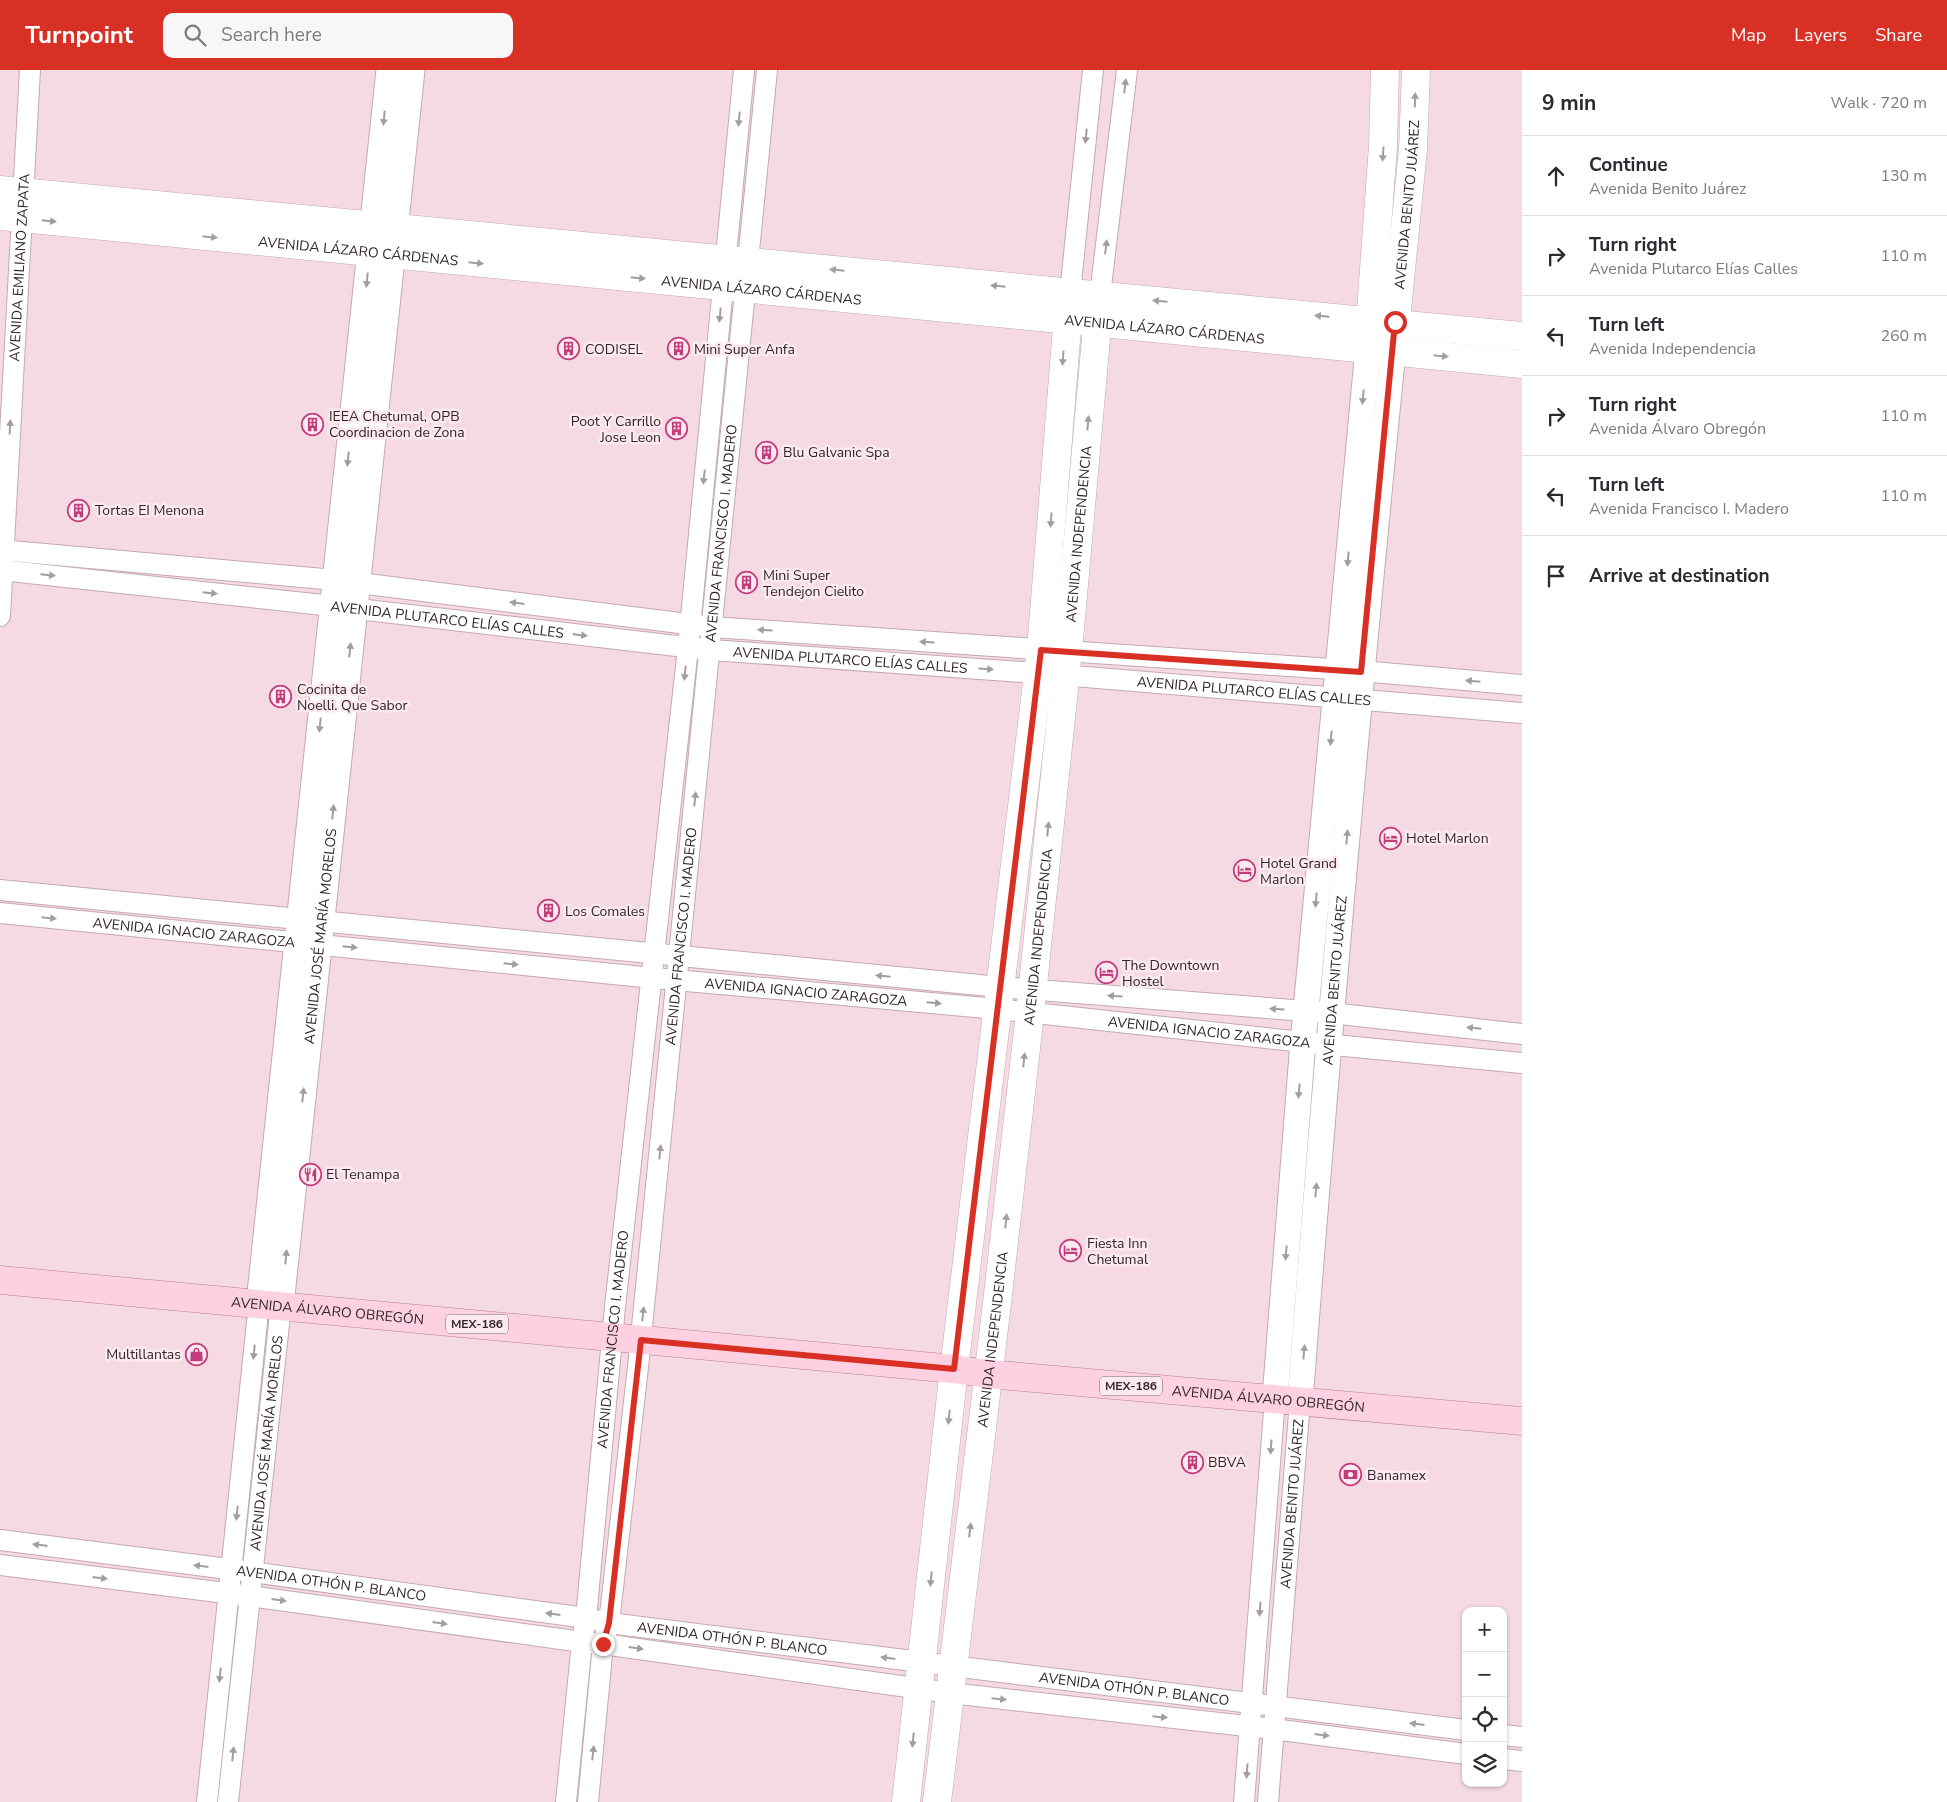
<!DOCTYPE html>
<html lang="en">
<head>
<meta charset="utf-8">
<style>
  :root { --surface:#fff; --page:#f7f7f7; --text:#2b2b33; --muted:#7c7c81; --line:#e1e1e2; --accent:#d93025 }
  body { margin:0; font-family:"Nunito Sans",sans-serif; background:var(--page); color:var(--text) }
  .controls { position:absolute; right:15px; bottom:15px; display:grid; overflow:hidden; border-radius:10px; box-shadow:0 1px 4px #0004 }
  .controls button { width:45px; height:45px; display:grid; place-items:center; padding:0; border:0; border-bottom:1px solid var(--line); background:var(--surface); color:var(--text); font:25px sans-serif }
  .stop { position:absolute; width:15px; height:15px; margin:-11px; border:4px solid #d93025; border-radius:50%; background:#fff }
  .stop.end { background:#d93025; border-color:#fff; box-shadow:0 1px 5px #0008 }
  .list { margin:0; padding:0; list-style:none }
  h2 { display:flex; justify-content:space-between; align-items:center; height:65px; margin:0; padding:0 20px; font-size:21px }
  h2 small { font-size:16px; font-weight:400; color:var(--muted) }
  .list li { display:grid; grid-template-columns:32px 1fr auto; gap:15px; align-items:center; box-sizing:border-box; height:80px; padding:0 20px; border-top:1px solid var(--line) }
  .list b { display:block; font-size:19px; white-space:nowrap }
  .list p { margin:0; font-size:16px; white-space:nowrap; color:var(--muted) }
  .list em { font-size:16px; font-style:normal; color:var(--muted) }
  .icon { flex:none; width:28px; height:28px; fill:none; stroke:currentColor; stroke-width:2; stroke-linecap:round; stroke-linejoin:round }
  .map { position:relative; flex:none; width:1522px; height:1732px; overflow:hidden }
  header { display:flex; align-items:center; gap:30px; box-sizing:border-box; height:70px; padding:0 25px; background:var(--accent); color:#fff }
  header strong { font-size:24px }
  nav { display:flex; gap:28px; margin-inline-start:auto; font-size:18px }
  .search { width:350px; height:45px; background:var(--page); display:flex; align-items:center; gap:12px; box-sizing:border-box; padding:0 18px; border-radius:10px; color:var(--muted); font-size:19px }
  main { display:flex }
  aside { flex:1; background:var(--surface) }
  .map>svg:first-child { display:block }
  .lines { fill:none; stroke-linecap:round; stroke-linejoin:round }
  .minor-casing { stroke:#c4a9b2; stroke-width:22 }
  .tertiary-casing { stroke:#c4a9b2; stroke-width:27 }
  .secondary-casing { stroke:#c4a9b2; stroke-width:29 }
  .primary-casing { stroke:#b58194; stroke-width:29 }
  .minor { stroke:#fff; stroke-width:20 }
  .tertiary { stroke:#fff; stroke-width:25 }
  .secondary { stroke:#fff; stroke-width:28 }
  .primary { stroke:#fdd1e1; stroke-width:28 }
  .oneway { fill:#a29d9f }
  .route { stroke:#d93025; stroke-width:6 }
  .labels { text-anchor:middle; stroke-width:5; stroke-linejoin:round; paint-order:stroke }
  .shield { fill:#fceaf0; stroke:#6d6165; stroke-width:1 }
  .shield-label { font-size:12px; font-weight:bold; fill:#30262a }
  .street-label { font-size:14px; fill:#30262a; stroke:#fceaf0 }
  .poi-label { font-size:14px; fill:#30262a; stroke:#fceaf0; text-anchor:start }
</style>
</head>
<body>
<header>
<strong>Turnpoint</strong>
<div class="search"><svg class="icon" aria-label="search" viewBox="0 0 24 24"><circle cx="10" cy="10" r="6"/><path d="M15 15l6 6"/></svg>Search here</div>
<nav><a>Map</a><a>Layers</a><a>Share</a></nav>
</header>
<main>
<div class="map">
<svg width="1522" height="1732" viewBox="0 0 1522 1732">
  <rect width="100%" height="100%" fill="#f6dae3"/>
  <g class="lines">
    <defs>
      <g id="minor">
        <path d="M1070,223L1093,0"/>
        <path d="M1100,225L1127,0"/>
        <path d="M0,480L335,510L712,557L1361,601L1522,615"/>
        <path id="s1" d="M0,500L332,536L711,580L1037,603L1522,643"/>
        <path id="s2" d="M0,546L30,0"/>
        <path d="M0,820L1000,917L1331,943L1522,964"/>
        <path id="s3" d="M0,843L653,908L997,939L1303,972L1522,993"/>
        <path id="s4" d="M0,1470L252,1502L586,1548L609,1553L1466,1660"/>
        <path d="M0,1495L250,1526L582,1572L603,1574L950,1623L1273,1659L1466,1684"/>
        <path d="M1503,1665L1522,1667"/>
        <path d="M1503,1689L1522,1691"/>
        <path d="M207,1732L259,1233"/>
        <path id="s5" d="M228,1732L281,1235"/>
        <path id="s6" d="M566,1732L582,1572L586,1548L615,1237L688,578L744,0"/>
        <path id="s7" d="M588,1732L603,1574L609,1553L638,1297L767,0"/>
        <path d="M1244,1732L1275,1328"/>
        <path id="s8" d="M1268,1732L1300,1331"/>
      </g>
      <g id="tertiary">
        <path d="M259,1233L389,0"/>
        <path id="s9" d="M281,1235L412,0"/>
        <path d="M1275,1328L1303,972L1368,279"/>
        <path id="s10" d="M1300,1331C1327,981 1358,631 1393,281"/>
      </g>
      <g id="secondary">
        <path d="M0,120L1522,266"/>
        <path id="s11" d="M0,146L1522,294"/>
        <path d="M1369,268L1383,76L1385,0"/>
        <path id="s12" d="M1394,270L1413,79L1416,0"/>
        <path d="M906,1732L954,1299L1041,580L1069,233"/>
        <path id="s13" d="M937,1732L997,1233L1030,943L1068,581L1099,235"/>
      </g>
      <g id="primary">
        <path id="s14" d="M0,1210L954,1299L988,1304L1522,1351"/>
      </g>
    </defs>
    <use href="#minor" class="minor-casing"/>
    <use href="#tertiary" class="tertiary-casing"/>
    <use href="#secondary" class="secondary-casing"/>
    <use href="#primary" class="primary-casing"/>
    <use href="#minor" class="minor"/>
    <use href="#tertiary" class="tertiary"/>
    <use href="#secondary" class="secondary"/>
    <use href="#primary" class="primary"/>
  </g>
  <defs><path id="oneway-solid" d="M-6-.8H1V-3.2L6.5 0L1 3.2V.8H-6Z" transform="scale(1.25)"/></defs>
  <g class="oneway">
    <use href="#oneway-solid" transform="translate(1125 16) rotate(-83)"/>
    <use href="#oneway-solid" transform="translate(1415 30) rotate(-88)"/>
    <use href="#oneway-solid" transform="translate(384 48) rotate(96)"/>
    <use href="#oneway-solid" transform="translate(739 49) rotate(96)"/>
    <use href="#oneway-solid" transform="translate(1086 66) rotate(96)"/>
    <use href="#oneway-solid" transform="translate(1383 84) rotate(94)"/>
    <use href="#oneway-solid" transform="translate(49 151) rotate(6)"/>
    <use href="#oneway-solid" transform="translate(210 167) rotate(6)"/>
    <use href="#oneway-solid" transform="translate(1106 177) rotate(-83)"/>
    <use href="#oneway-solid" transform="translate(476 193) rotate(6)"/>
    <use href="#oneway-solid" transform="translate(837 200) rotate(-174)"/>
    <use href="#oneway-solid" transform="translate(638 208) rotate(6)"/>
    <use href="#oneway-solid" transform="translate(367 210) rotate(96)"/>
    <use href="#oneway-solid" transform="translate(998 216) rotate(-174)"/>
    <use href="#oneway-solid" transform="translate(1160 231) rotate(-175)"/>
    <use href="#oneway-solid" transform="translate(720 245) rotate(96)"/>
    <use href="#oneway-solid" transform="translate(1322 246) rotate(-175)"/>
    <use href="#oneway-solid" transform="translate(1441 286) rotate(6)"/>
    <use href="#oneway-solid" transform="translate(1063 288) rotate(94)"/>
    <use href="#oneway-solid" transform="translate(1363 327) rotate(95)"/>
    <use href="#oneway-solid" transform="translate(1088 353) rotate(-85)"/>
    <use href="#oneway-solid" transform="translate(10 357) rotate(-87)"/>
    <use href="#oneway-solid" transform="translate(348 389) rotate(96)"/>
    <use href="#oneway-solid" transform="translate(704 407) rotate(96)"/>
    <use href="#oneway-solid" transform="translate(1051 450) rotate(94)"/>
    <use href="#oneway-solid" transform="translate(1348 489) rotate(95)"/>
    <use href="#oneway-solid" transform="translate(48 505) rotate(6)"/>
    <use href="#oneway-solid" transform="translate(210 523) rotate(6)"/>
    <use href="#oneway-solid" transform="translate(517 533) rotate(-173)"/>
    <use href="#oneway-solid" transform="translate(765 560) rotate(-176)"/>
    <use href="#oneway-solid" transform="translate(580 565) rotate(7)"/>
    <use href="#oneway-solid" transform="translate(927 572) rotate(-176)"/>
    <use href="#oneway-solid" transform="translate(350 580) rotate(-84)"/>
    <use href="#oneway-solid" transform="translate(986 599) rotate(4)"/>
    <use href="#oneway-solid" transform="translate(685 603) rotate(96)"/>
    <use href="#oneway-solid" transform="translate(1473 611) rotate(-175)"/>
    <use href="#oneway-solid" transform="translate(320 655) rotate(96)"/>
    <use href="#oneway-solid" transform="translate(1331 668) rotate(95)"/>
    <use href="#oneway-solid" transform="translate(695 729) rotate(-84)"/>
    <use href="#oneway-solid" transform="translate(333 742) rotate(-84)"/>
    <use href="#oneway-solid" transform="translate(1048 759) rotate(-84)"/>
    <use href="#oneway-solid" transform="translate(1347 767) rotate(-85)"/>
    <use href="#oneway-solid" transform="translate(1316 830) rotate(95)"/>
    <use href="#oneway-solid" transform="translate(49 848) rotate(6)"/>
    <use href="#oneway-solid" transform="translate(350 877) rotate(6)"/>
    <use href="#oneway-solid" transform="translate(511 894) rotate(6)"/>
    <use href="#oneway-solid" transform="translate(883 906) rotate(-174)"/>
    <use href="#oneway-solid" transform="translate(1115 926) rotate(-176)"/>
    <use href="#oneway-solid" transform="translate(934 933) rotate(5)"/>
    <use href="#oneway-solid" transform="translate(1277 939) rotate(-176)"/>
    <use href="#oneway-solid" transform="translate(1474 958) rotate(-174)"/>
    <use href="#oneway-solid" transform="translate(1024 990) rotate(-84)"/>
    <use href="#oneway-solid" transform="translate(1299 1021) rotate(95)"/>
    <use href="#oneway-solid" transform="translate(303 1025) rotate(-84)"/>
    <use href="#oneway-solid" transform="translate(660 1082) rotate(-84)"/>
    <use href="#oneway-solid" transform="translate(1316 1120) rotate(-85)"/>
    <use href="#oneway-solid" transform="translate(1006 1151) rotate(-84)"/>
    <use href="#oneway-solid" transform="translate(1286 1183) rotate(95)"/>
    <use href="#oneway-solid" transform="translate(286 1187) rotate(-84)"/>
    <use href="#oneway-solid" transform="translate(643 1244) rotate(-84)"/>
    <use href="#oneway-solid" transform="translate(254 1282) rotate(96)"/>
    <use href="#oneway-solid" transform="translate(1304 1282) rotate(-85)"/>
    <use href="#oneway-solid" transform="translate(949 1347) rotate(96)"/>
    <use href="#oneway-solid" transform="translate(1271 1377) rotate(94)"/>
    <use href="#oneway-solid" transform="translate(237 1443) rotate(96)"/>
    <use href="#oneway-solid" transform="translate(970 1460) rotate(-83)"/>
    <use href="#oneway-solid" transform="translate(40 1475) rotate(-173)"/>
    <use href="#oneway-solid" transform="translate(201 1496) rotate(-173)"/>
    <use href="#oneway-solid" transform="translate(100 1508) rotate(7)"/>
    <use href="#oneway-solid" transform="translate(931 1509) rotate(96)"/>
    <use href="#oneway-solid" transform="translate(279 1530) rotate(8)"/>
    <use href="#oneway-solid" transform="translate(1260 1539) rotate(94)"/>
    <use href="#oneway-solid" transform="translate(553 1544) rotate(-172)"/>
    <use href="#oneway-solid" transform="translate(440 1553) rotate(8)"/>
    <use href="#oneway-solid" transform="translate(636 1578) rotate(8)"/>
    <use href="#oneway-solid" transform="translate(888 1588) rotate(-173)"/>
    <use href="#oneway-solid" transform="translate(220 1605) rotate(96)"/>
    <use href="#oneway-solid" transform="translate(999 1629) rotate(6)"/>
    <use href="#oneway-solid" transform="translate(1160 1647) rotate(6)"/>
    <use href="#oneway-solid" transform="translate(1417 1654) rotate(-173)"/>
    <use href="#oneway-solid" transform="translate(1322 1665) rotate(7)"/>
    <use href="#oneway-solid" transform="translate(913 1670) rotate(96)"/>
    <use href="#oneway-solid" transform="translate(593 1683) rotate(-84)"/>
    <use href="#oneway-solid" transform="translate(233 1684) rotate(-84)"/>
    <use href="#oneway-solid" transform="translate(1247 1701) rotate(94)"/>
  </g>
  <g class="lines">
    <path class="route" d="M603,1574L609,1553L641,1270L954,1299L1041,580L1361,602L1395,252"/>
  </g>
  <defs>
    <symbol id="building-ring" viewBox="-11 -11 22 22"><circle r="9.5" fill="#fceaf0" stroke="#c33c7c" stroke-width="1.5"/><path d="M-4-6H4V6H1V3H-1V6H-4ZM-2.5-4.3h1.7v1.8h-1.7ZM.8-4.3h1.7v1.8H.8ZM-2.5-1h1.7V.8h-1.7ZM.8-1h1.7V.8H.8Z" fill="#c33c7c"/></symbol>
    <symbol id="hotel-ring" viewBox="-11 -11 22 22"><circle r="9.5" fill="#fceaf0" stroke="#c33c7c" stroke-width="1.5"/><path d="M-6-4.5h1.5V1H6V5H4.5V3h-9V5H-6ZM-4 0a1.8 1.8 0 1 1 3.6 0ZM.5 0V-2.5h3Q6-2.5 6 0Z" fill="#c33c7c"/></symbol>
    <symbol id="restaurant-ring" viewBox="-11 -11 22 22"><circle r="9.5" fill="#fceaf0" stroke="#c33c7c" stroke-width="1.5"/><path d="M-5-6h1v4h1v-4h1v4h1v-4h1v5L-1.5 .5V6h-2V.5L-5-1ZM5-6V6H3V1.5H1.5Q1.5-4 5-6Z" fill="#c33c7c"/></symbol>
    <symbol id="shop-ring" viewBox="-11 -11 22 22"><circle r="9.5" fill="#fceaf0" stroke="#c33c7c" stroke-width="1.5"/><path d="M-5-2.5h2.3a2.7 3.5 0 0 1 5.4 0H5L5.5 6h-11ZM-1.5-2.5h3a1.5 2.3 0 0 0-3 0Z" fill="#c33c7c"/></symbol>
    <symbol id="bank-ring" viewBox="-11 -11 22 22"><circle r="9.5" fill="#fceaf0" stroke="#c33c7c" stroke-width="1.5"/><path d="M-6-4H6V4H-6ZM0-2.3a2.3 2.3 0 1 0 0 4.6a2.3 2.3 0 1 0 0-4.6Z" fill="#c33c7c"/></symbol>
  </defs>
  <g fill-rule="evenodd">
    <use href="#building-ring" x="556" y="266" width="25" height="25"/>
    <use href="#building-ring" x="666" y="266" width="25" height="25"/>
    <use href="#building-ring" x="300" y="342" width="25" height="25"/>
    <use href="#building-ring" x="664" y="346" width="25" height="25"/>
    <use href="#building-ring" x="754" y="370" width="25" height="25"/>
    <use href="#building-ring" x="66" y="428" width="25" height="25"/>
    <use href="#building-ring" x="734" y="500" width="25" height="25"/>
    <use href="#building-ring" x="268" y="614" width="25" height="25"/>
    <use href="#hotel-ring" x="1378" y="756" width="25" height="25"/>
    <use href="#hotel-ring" x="1232" y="788" width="25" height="25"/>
    <use href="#building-ring" x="536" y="828" width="25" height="25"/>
    <use href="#hotel-ring" x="1094" y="890" width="25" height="25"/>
    <use href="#restaurant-ring" x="298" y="1092" width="25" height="25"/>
    <use href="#hotel-ring" x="1058" y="1168" width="25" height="25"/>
    <use href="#shop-ring" x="184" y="1272" width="25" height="25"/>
    <use href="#building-ring" x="1180" y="1380" width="25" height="25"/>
    <use href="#bank-ring" x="1338" y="1392" width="25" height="25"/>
  </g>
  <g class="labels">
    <g class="shield">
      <rect x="446" y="1244.5" width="62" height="19" rx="4"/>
      <rect x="1100" y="1306.5" width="62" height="19" rx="4"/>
    </g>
    <g class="shield-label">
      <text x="477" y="1258">MEX-186</text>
      <text x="1131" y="1320">MEX-186</text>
    </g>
    <g class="street-label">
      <text dy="5" stroke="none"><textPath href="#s12" startOffset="136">AVENIDA BENITO JUÁREZ</textPath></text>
      <text dy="5" stroke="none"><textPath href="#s11" startOffset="360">AVENIDA LÁZARO CÁRDENAS</textPath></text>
      <text dy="5" stroke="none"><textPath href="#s2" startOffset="349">AVENIDA EMILIANO ZAPATA</textPath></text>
      <text dy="5" stroke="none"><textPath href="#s11" startOffset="765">AVENIDA LÁZARO CÁRDENAS</textPath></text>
      <text dy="5" stroke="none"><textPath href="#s11" startOffset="1170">AVENIDA LÁZARO CÁRDENAS</textPath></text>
      <text dy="5" stroke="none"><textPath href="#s7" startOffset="1276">AVENIDA FRANCISCO I. MADERO</textPath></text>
      <text dy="5" stroke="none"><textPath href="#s13" startOffset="1276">AVENIDA INDEPENDENCIA</textPath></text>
      <text dy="5" stroke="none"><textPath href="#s1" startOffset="450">AVENIDA PLUTARCO ELÍAS CALLES</textPath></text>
      <text dy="5" stroke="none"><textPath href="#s1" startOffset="855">AVENIDA PLUTARCO ELÍAS CALLES</textPath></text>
      <text dy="5" stroke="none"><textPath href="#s1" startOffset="1260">AVENIDA PLUTARCO ELÍAS CALLES</textPath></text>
      <text dy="5" stroke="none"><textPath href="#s3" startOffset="195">AVENIDA IGNACIO ZARAGOZA</textPath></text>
      <text dy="5" stroke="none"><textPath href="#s9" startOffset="371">AVENIDA JOSÉ MARÍA MORELOS</textPath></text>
      <text dy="5" stroke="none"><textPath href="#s7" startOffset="871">AVENIDA FRANCISCO I. MADERO</textPath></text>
      <text dy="5" stroke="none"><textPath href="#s13" startOffset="871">AVENIDA INDEPENDENCIA</textPath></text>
      <text dy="5" stroke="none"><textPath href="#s10" startOffset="422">AVENIDA BENITO JUÁREZ</textPath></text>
      <text dy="5" stroke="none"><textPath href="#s3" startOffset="810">AVENIDA IGNACIO ZARAGOZA</textPath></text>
      <text dy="5" stroke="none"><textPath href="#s3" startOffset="1215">AVENIDA IGNACIO ZARAGOZA</textPath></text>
      <text dy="5" stroke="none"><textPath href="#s14" startOffset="329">AVENIDA ÁLVARO OBREGÓN</textPath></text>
      <text dy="5" stroke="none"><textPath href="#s6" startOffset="465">AVENIDA FRANCISCO I. MADERO</textPath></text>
      <text dy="5" stroke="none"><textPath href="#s13" startOffset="466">AVENIDA INDEPENDENCIA</textPath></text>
      <text dy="5" stroke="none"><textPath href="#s14" startOffset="1274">AVENIDA ÁLVARO OBREGÓN</textPath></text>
      <text dy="5" stroke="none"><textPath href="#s5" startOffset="361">AVENIDA JOSÉ MARÍA MORELOS</textPath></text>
      <text dy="5" stroke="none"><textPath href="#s8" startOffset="299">AVENIDA BENITO JUÁREZ</textPath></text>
      <text dy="5" stroke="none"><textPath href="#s4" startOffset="334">AVENIDA OTHÓN P. BLANCO</textPath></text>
      <text dy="5" stroke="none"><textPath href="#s4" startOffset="739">AVENIDA OTHÓN P. BLANCO</textPath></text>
      <text dy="5" stroke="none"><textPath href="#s4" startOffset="1144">AVENIDA OTHÓN P. BLANCO</textPath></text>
    </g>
    <g class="poi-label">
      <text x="585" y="284">CODISEL</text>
      <text x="694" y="284">Mini Super Anfa</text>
      <text x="329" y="351">IEEA Chetumal, OPB<tspan x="329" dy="16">Coordinacion de Zona</tspan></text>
      <text x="661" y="356" text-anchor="end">Poot Y Carrillo<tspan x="661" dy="16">Jose Leon</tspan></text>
      <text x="783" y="387">Blu Galvanic Spa</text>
      <text x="95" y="445">Tortas EI Menona</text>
      <text x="763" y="510">Mini Super<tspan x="763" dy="16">Tendejon Cielito</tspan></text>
      <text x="297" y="624">Cocinita de<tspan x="297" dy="16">Noelli. Que Sabor</tspan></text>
      <text x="1406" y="773">Hotel Marlon</text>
      <text x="1260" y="798">Hotel Grand<tspan x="1260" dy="16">Marlon</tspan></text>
      <text x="565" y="846">Los Comales</text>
      <text x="1122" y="900">The Downtown<tspan x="1122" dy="16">Hostel</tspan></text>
      <text x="326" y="1109">El Tenampa</text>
      <text x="1087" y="1178">Fiesta Inn<tspan x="1087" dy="16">Chetumal</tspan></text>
      <text x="181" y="1289" text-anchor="end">Multillantas</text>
      <text x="1208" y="1397">BBVA</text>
      <text x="1367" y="1410">Banamex</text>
    </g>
  </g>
</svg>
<div class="controls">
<button>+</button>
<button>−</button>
<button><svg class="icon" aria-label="locate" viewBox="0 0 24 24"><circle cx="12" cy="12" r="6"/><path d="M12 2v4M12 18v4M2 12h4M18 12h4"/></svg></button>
<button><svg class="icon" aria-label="layers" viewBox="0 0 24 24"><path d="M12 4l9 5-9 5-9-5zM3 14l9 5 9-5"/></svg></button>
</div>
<div class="stop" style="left:1395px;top:252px"></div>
<div class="stop end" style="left:603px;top:1574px"></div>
</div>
<aside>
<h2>9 min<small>Walk · 720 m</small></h2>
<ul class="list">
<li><svg class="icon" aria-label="ahead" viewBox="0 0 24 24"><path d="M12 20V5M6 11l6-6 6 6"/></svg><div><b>Continue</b><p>Avenida Benito Juárez</p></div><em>130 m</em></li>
<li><svg class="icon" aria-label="right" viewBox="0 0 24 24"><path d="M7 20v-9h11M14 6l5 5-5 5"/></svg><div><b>Turn right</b><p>Avenida Plutarco Elías Calles</p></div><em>110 m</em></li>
<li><svg class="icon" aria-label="left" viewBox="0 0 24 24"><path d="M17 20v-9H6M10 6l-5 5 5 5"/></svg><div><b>Turn left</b><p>Avenida Independencia</p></div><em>260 m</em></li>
<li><svg class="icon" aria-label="right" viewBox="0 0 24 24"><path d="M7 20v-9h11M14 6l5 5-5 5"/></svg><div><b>Turn right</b><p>Avenida Álvaro Obregón</p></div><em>110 m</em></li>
<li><svg class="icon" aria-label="left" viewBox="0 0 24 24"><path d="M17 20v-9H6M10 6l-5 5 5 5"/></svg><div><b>Turn left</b><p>Avenida Francisco I. Madero</p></div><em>110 m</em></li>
<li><svg class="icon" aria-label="arrive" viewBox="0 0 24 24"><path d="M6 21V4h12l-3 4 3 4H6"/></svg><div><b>Arrive at destination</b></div></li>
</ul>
</aside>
</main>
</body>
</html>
